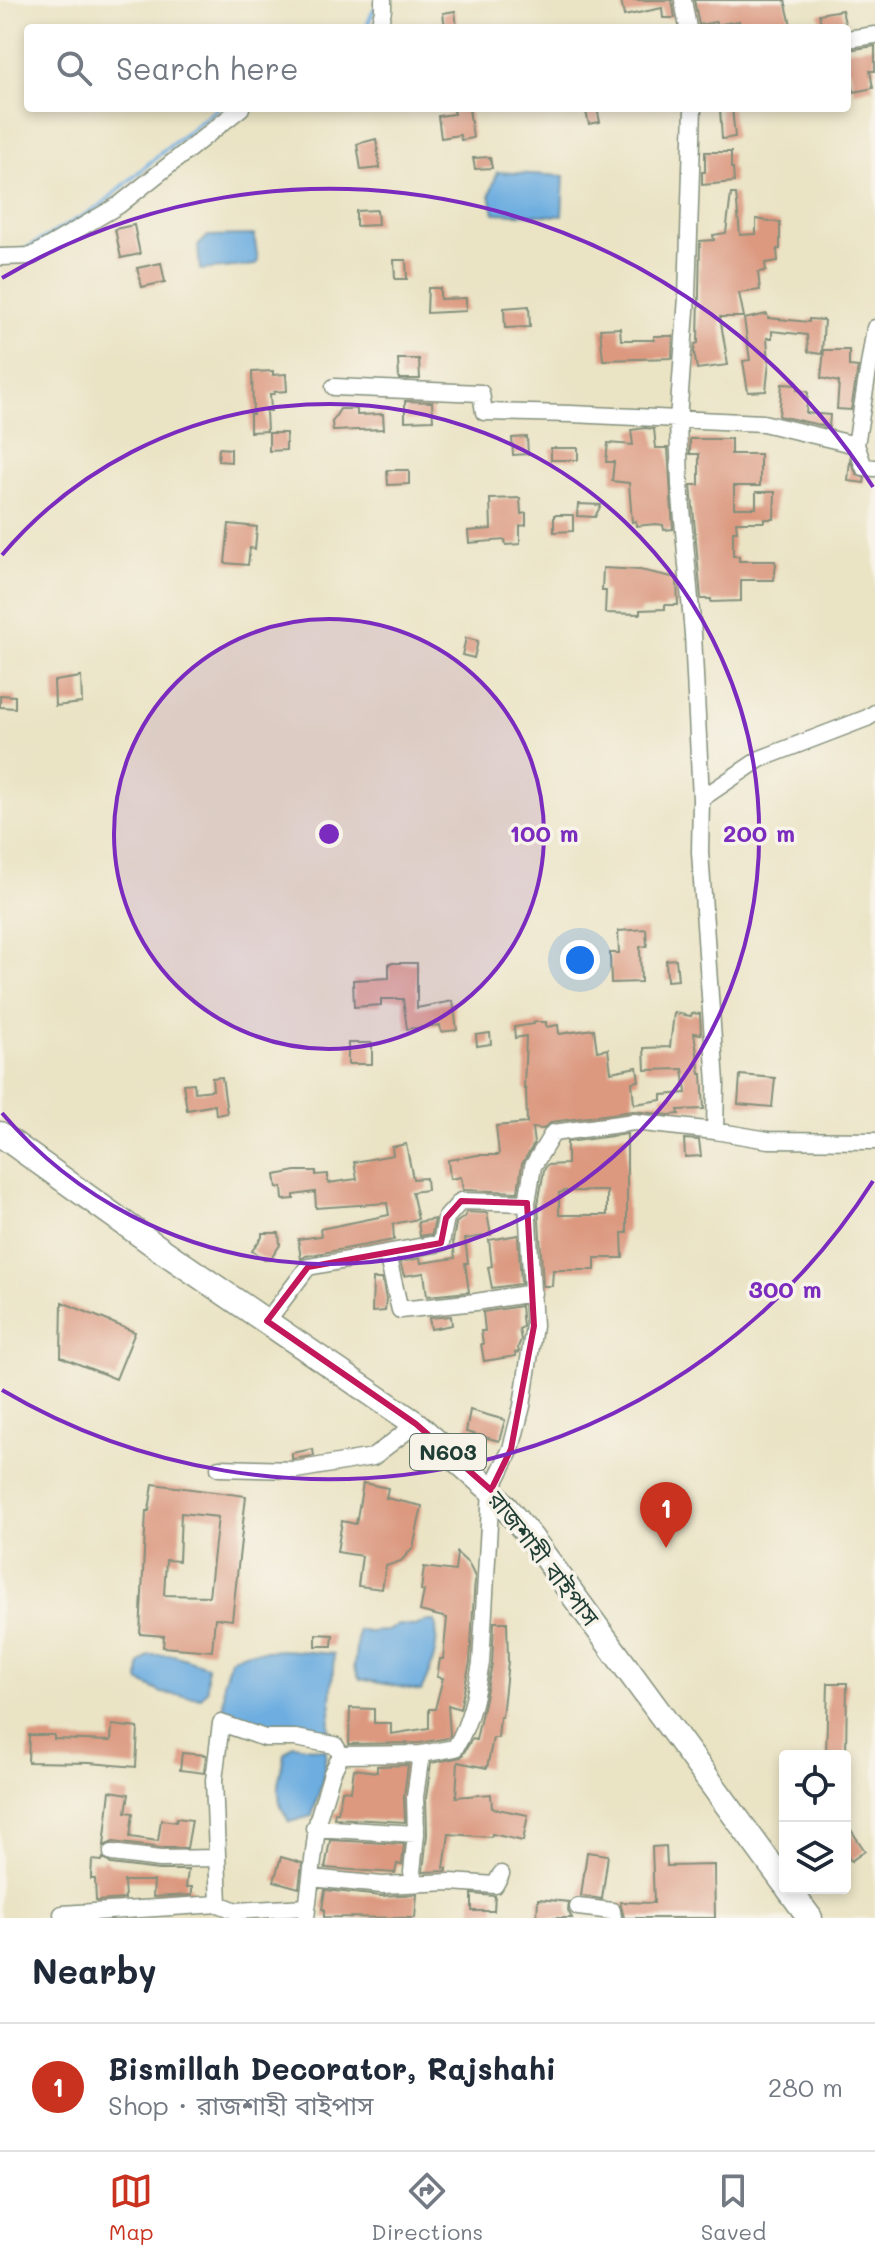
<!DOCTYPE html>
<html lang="en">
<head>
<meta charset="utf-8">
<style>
  :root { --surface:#fff; --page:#f6f6f7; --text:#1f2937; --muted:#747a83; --line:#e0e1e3; --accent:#c8321e }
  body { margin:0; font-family:Mali,"Noto Sans Bengali",sans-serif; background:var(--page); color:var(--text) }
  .controls { position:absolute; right:24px; bottom:24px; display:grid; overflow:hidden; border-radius:8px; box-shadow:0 4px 12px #0003 }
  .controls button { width:72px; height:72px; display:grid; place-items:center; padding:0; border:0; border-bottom:2px solid var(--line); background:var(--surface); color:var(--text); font:40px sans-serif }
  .you { position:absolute; left:580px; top:960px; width:28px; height:28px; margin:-20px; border:6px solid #fff; border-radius:50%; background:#1a73e8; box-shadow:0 0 0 12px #1a73e833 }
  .badge { display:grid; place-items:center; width:52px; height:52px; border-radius:50%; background:var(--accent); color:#fff; font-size:26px; font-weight:700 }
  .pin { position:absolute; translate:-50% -66px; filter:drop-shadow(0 2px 4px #0008) }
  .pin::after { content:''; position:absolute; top:42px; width:28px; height:24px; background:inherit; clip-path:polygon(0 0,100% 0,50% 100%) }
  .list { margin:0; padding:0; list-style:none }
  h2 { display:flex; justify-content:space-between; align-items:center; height:104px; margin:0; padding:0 32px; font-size:34px }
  h2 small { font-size:26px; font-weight:400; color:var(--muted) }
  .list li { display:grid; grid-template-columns:52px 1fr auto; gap:24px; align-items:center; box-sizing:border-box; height:128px; padding:0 32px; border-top:2px solid var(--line) }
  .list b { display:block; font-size:30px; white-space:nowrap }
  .list p { margin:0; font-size:26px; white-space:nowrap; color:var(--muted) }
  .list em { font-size:26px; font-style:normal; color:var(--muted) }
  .icon { flex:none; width:44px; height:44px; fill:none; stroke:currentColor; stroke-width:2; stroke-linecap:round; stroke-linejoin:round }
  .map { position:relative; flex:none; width:875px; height:1918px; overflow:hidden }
  .search { position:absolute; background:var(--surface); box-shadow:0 4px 12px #0003; left:24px; right:24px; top:24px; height:88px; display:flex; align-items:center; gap:20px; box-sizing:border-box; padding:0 28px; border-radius:8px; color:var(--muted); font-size:30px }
  .sheet { height:232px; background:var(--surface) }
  nav { display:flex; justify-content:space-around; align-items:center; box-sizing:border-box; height:112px; border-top:2px solid var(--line); background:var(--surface); font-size:22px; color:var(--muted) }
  nav a { display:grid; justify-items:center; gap:4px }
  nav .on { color:var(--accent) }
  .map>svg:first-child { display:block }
  .water { fill:#6dade0; stroke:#46758a; stroke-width:2 }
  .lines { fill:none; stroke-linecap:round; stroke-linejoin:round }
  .stream { stroke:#6dade0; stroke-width:4 }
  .building { fill:#dc9980; fill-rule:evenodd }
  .minor-casing { stroke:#84907c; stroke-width:19 }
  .highway-casing { stroke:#84907c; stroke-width:27 }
  .minor { stroke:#fff; stroke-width:16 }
  .highway { stroke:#fff; stroke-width:24 }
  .marked { fill:none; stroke:#c2185b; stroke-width:6; stroke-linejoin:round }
  .ring { fill:none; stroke:#7b2cbf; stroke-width:4 }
  .labels { text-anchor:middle; stroke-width:7; stroke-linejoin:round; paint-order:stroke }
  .shield { fill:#f7f3e8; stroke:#60746a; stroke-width:2 }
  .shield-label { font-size:22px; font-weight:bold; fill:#1f3d34 }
  .street-label { font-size:24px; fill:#1f3d34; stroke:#f7f3e8 }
  .centre { fill:#7b2cbf; stroke:#f7f3e8; stroke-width:4 }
  .ring-label { font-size:24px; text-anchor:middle; font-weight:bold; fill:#7b2cbf; stroke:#f7f3e8; stroke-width:7; stroke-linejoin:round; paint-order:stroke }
</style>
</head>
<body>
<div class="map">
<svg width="875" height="1918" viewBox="0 0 875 1918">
  <rect width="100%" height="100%" fill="#f7f3e8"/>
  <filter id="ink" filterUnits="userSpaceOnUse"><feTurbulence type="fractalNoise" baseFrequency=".0125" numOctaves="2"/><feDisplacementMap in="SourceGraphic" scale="16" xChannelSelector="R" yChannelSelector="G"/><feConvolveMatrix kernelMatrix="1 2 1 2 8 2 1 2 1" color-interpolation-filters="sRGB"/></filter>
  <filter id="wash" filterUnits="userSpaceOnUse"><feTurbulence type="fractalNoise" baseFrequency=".006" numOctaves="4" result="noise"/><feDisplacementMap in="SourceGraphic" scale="32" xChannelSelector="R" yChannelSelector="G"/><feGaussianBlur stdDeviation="1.8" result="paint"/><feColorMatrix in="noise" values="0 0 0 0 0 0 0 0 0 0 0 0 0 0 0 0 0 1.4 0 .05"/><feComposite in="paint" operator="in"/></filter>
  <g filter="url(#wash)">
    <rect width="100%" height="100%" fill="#eae3c4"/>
    <path class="water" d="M497,172L564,176L562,216L494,213L490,195Z
      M254,235L258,261L255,265L200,270L198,246L208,236Z
      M426,1621H435C440,1644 432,1669 421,1691L360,1679L354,1667L358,1630L368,1632L387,1631L398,1625L415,1626Z
      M283,1650L334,1654L329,1733H297L275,1730L263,1731L236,1725L223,1714L224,1680L231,1658L248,1652Z
      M149,1655H174L207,1666V1690L201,1698L162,1693L139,1681L140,1664Z
      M293,1745L326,1750L323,1778L312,1816L289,1822L280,1803L278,1785L284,1754Z"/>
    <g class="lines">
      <path class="stream" d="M366,28L374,9L377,6
        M22,251L100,206L161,153L218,108"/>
    </g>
    <g id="blocks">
      <path class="building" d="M621,0H672L675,18H663L662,8L624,16Z
        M694,0H785L791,25L773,28H740L739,21L716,25V22L699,25Z
        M842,10L846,28H822L819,14Z
        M455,11L457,28H445L443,13Z
        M875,46V71H870L873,88L854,92L850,69L847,70V50Z
        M453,108H469L473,138L461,140L460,135L441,138L438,116L454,114Z
        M585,108H597L600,122L589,124Z
        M732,108L735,137L722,139L720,109Z
        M376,139L380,168L361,170L357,144Z
        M705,152H731V168H733L734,182L702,185V172H705Z
        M490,157L492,168L475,169L473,158Z
        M731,194H736L740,235L756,234V219L780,223V249H777L778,261L765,263L766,271L758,272L760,290L739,293L744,317H720L728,365L697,369L694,352L695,344L698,343L700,241L714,240L713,235L726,233Z
        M377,210L378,225L356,226V211Z
        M134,225L140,254L121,258L115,229Z
        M394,260H406L407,279H395Z
        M161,263L165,282L142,287L137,268Z
        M428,288H440V299L466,298V311L427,313Z
        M529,306L530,327L505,328L504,308Z
        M767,314L768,318L809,322V319L824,320L822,354L808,352L807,335L772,331V338H767L769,362L766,391L748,392L743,361L750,360L744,319Z
        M620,328L621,340H654V336H673L672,358L603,360L600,329Z
        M824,350H849V366L858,367L851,410L837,409L839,382L821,378Z
        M398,359H419L420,379H399Z
        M273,371V375L286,374L287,391L274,392V394H270L271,411H266L267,431L250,432V414H253L252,372Z
        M782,384L797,385V390L808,392L806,413L830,415L829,427L779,416Z
        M405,401L432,402L433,420L405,421Z
        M340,409H357V415L383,414L384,429L333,431L332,422Z
        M645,428L654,429L656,448H668L673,529L664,530L663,525L656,524L636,526V521L632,522L629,483L612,481L614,462H606L608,443L633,445L631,430Z
        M269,433H286V450L269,451Z
        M527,437L528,454L513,455L512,438Z
        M690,439H731V454H760V486H734V508H756V492H775L774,519H764V522H736L737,531H733V556H739V561H775L776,565L774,580H741V601L711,602V599H701L691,485H699V454H690Z
        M219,448L231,449V462L218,461Z
        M551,448H578V460H551Z
        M850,460L857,475L865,478L864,483L848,481Z
        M387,470H409V484L388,485Z
        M520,498L521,514L526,513V525L520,526V544L506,545L505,540L469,543L468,531L491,529L490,499Z
        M578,504L601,505L595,517L577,516Z
        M554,515H573V531L554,532Z
        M229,524L257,527L255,549L250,548L248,565L225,563Z
        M603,568L640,570L677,578L678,605H665V609L640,610V614L605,613L606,591H602Z
        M466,638L478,641L474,658L462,655Z
        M81,677L82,703L55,706L54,681Z
        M0,695L15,696V708L0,707Z
        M646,929L647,946L640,947L641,982L611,983L610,953H619L618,931Z
        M676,959L678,980L667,981L666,960Z
        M389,963H417V1008L453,1001L457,1030L441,1032L440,1025L407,1029L403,999H381V1005L354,1007L353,980L389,978Z
        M674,1013L691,1016L692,1013L700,1014L701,1034L694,1033L700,1074H702L704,1109L678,1110L679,1114L669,1115L633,1111L552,1122L543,1129L532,1128L534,1144L522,1164L518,1192L463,1190L461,1177L450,1179L448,1160L478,1155H499L496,1126L527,1123L526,1089H524L526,1036L515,1038L514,1027L534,1024V1022H546V1027L558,1025L559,1034L594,1029L597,1051L608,1049L611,1072L637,1067L639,1081L632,1082L634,1104L662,1100V1095L686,1093L683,1069L645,1070L644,1048L670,1047Z
        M490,1033L491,1044L477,1046L476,1035Z
        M348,1043H372V1064H348Z
        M740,1075L775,1078L772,1107L738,1104Z
        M222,1077L227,1113L216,1115L215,1105L187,1110L183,1084L194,1083L195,1092L213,1090L212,1078Z
        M627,1134V1233H622L623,1258H595V1270H553L552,1286H543L538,1204L544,1170L547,1165L567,1164V1142ZM565,1191H607V1215H559V1193Z
        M684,1139L699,1140L701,1156L685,1157Z
        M406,1144L413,1179L426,1178L427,1190L412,1192L418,1219L393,1224L394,1240L306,1256L301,1259L298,1239L321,1236L320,1229L389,1215L387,1203L316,1208L315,1192L294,1195V1199L283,1200L282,1187L277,1188L275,1175L296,1171H316V1175L328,1174V1183L357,1179L354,1162L393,1155L392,1147Z
        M466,1212L487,1213L491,1235L465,1239L468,1263H465L469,1292L427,1296L424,1273L404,1276L400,1262L420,1258L421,1263L455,1258L453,1241L456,1223L465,1216Z
        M435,1219L432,1234L420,1236L418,1222Z
        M262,1233H279L280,1245L270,1260H265L252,1251L262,1237Z
        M518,1235L521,1284L492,1288L488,1267L492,1266L489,1240Z
        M373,1279H382L386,1299L385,1311L372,1312Z
        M62,1302L135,1332L116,1379L61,1357Z
        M521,1306L523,1327L519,1329L521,1340L518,1347L519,1352L515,1353L516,1356L484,1361L481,1344H483L481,1331H485L483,1312Z
        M451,1316L452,1325L431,1329L429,1318Z
        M470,1410L505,1420L499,1441L466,1432Z
        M313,1449L314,1456L292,1459V1453Z
        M363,1483L388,1488L386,1498L422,1506L413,1548L401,1561L386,1566L382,1589L358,1586L362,1556L337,1552L342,1521L356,1524Z
        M153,1484L246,1496L232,1620L215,1618L212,1651L163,1647L164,1636L140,1634L146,1511H149ZM181,1513L218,1517L209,1596L164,1595L166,1560L179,1561Z
        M457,1553L469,1564L475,1577L470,1662L460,1709L448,1705L450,1735L448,1738L420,1743L349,1744L350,1708L374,1709V1723H391V1734L429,1728V1709H435L443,1678L437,1677L440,1659H443L447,1618L420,1611L424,1591L421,1590L424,1567L455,1571Z
        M494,1622H507L508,1661L502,1717H500L498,1738H493L487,1768L458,1762L456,1797L491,1794L492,1808L528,1815L523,1841L492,1834L491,1837L449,1834L444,1868H447V1871L423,1872L427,1834L426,1798L431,1763L461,1757L472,1739L476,1740L492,1665Z
        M316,1634L333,1635L332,1646H316Z
        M828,1683H847L846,1756H826Z
        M112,1725L138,1728L136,1767L90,1763L28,1762L29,1735H54V1739L111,1741Z
        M182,1753L206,1755L204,1773L180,1770Z
        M408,1765L404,1796L405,1822L334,1818L335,1812L338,1813L342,1790L351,1791L354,1769L377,1772V1766Z
        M110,1791L129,1794L126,1812L133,1813L130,1837L158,1841L161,1820L176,1822L177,1818L192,1820L187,1848H161L113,1842L104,1846Z
        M845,1821L865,1851L851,1861L845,1853Z
        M330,1840L404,1844L402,1865L397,1864L395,1873L325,1868Z
        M666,1846L667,1866L714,1865L715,1918H624L620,1902L654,1903L652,1847Z
        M587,1852L608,1855L602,1899L581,1896Z
        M281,1857L302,1863L299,1888L274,1881Z
        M103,1858L111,1864L159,1870H188L186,1887H192V1895L153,1897L154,1881H124L125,1899L96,1901L95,1879H91L92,1860L102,1861Z
        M325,1890L381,1896L417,1894L415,1918L324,1917V1909H322Z
        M472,1894L495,1896L494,1911H472Z
        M538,1899L569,1902L568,1911L572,1918H537Z"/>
    </g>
  </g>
  <g filter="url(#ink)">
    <use href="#blocks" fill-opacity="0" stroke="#84907c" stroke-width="2"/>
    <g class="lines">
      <defs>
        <path id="minor" d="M683,0L688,28
          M379,28L383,10V0
          M847,39L875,35
          M693,108L687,297L678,420L680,485L693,634L701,799L700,852L716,1083L715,1131
          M0,257L32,256L119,205L241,108
          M334,387L481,393L484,412L571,414L763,423L856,445L864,467L875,468
          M856,445L875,328
          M701,799L760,759L867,718L875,713
          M387,1254L400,1310L476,1302L533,1293
          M267,1321L308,1267L441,1243L446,1218L461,1201L527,1203
          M219,1468L296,1470L373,1457L416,1424
          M314,1828L416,1834L415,1797L421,1754
          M112,1853L160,1859L216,1858
          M311,1878L382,1885L451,1882L495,1885L501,1874
          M415,1883L412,1872L416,1834
          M219,1904L214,1780L221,1723L265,1738H295L335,1745L341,1755
          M578,1907L612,1911L613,1918
          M62,1914L219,1904L236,1911L306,1907
          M306,1918L318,1819L332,1773L341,1755L421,1754L455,1748C471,1722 476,1692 481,1663L491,1490L511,1449L522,1406L534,1326L527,1203L533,1166L553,1133L634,1122L715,1131L768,1140L875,1141"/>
        <path id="highway" d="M0,1134L163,1251L416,1424L491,1490L532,1539L785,1884
          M788,1888L810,1918"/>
      </defs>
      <use href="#minor" class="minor-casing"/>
      <use href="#highway" class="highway-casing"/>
      <use href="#minor" class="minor"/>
      <use href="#highway" class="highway"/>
    </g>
  </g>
  <path class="marked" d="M461,1201L527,1203L534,1326L511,1449L491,1490L416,1424L267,1321L308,1267L441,1243L446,1218Z"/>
  <circle cx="329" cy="834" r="215" fill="#7b2cbf" fill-opacity=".12"/>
  <g class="ring">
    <circle cx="329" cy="834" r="215"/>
    <path d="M2 555A430 430 0 1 1 2 1113"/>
    <path d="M873 1181A645 645 0 0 1 2 1390M2 278A645 645 0 0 1 873 487"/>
  </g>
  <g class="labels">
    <rect class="shield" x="410" y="1434" width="76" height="36" rx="6"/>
    <g class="shield-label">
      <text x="448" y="1460">N603</text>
    </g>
    <g class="street-label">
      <text transform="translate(543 1559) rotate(52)" y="8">রাজশাহী বাইপাস</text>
    </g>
  </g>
  <circle cx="329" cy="834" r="12" class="centre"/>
  <g class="ring-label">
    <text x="544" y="842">100 m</text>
    <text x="759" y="842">200 m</text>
    <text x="785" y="1298">300 m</text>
  </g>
</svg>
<div class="controls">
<button><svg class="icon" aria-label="locate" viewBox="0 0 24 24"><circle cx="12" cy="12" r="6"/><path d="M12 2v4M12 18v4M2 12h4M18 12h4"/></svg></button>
<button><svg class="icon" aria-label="layers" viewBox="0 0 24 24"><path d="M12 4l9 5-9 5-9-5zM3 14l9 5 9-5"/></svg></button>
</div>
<div class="you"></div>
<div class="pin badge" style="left:666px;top:1548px">1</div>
<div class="search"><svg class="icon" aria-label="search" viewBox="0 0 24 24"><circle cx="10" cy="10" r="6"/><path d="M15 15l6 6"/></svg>Search here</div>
</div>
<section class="sheet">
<h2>Nearby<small></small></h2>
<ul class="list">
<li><span class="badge">1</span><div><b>Bismillah Decorator, Rajshahi</b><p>Shop · রাজশাহী বাইপাস</p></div><em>280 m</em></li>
</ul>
</section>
<nav>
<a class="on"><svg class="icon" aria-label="map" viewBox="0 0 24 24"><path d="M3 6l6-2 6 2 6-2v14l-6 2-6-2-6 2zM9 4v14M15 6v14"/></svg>Map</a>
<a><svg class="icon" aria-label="directions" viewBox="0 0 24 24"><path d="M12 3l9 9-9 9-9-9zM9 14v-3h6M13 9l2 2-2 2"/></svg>Directions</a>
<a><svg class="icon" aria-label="saved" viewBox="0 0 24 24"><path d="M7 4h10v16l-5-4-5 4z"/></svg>Saved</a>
</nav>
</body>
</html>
